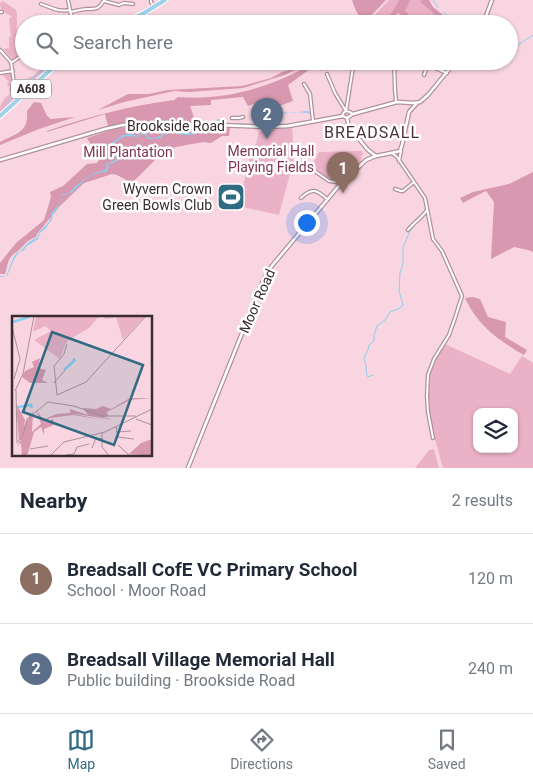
<!DOCTYPE html>
<html lang="en">
<head>
<meta charset="utf-8">
<style>
  :root { --surface:#fff; --page:#f6f6f7; --text:#1f2937; --muted:#747a83; --line:#e0e1e3; --accent:#306a83 }
  body { margin:0; font-family:Roboto,sans-serif; background:var(--page); color:var(--text) }
  .controls { position:absolute; right:15px; bottom:15px; display:grid; overflow:hidden; border-radius:10px; box-shadow:0 1px 4px #0004 }
  .controls button { width:45px; height:45px; display:grid; place-items:center; padding:0; border:0; border-bottom:1px solid var(--line); background:var(--surface); color:var(--text); font:25px sans-serif }
  .you { position:absolute; left:306px; top:222px; width:18px; height:18px; margin:-12px; border:4px solid #fff; border-radius:50%; background:#1a73e8; box-shadow:0 0 0 8px #1a73e833 }
  .badge { display:grid; place-items:center; width:32px; height:32px; border-radius:50%; background:var(--accent); color:#fff; font-size:16px; font-weight:700 }
  .pin { position:absolute; translate:-50% -41px; filter:drop-shadow(0 1px 2px #0008) }
  .pin::after { content:''; position:absolute; top:26px; width:18px; height:15px; background:inherit; clip-path:polygon(0 0,100% 0,50% 100%) }
  .list { margin:0; padding:0; list-style:none }
  h2 { display:flex; justify-content:space-between; align-items:center; height:65px; margin:0; padding:0 20px; font-size:21px }
  h2 small { font-size:16px; font-weight:400; color:var(--muted) }
  .list li { display:grid; grid-template-columns:32px 1fr auto; gap:15px; align-items:center; box-sizing:border-box; height:90px; padding:0 20px; border-top:1px solid var(--line) }
  .list b { display:block; font-size:19px; white-space:nowrap }
  .list p { margin:0; font-size:16px; white-space:nowrap; color:var(--muted) }
  .list em { font-size:16px; font-style:normal; color:var(--muted) }
  .icon { flex:none; width:28px; height:28px; fill:none; stroke:currentColor; stroke-width:2; stroke-linecap:round; stroke-linejoin:round }
  .map { position:relative; flex:none; width:533px; height:468px; overflow:hidden }
  .search { position:absolute; background:var(--surface); box-shadow:0 1px 4px #0004; left:15px; right:15px; top:15px; height:55px; display:flex; align-items:center; gap:12px; box-sizing:border-box; padding:0 18px; border-radius:28px; color:var(--muted); font-size:19px }
  .sheet { height:245px; background:var(--surface) }
  nav { display:flex; justify-content:space-around; align-items:center; box-sizing:border-box; height:70px; border-top:1px solid var(--line); background:var(--surface); font-size:14px; color:var(--muted) }
  nav a { display:grid; justify-items:center; gap:2px }
  nav .on { color:var(--accent) }
  .map>svg:first-child { display:block }
  .green { fill:#ebb1c6; fill-rule:evenodd }
  .forest { fill:#d798b0 }
  .water { fill:#8acfef }
  .lines { fill:none; stroke-linecap:round; stroke-linejoin:round }
  .stream { stroke:#8acfef; stroke-width:1 }
  .minor-casing { stroke:#b1919c; stroke-width:4.5 }
  .tertiary-casing { stroke:#b1919c; stroke-width:5 }
  .primary-casing { stroke:#fff; stroke-width:6 }
  .minor { stroke:#fff; stroke-width:2 }
  .tertiary { stroke:#fff; stroke-width:2.5 }
  .primary { stroke:#9ed2e8; stroke-width:4 }
  .labels { text-anchor:middle; stroke-width:5; stroke-linejoin:round; paint-order:stroke }
  .shield { fill:#fff; stroke:#746b6e; stroke-width:1 }
  .shield-label { font-size:12px; font-weight:bold; fill:#392c30 }
  .street-label { font-size:14px; fill:#392c30; stroke:#fff }
  .park-label { font-size:14px; fill:#803455; stroke:#fff }
  .poi-label { font-size:14px; fill:#392c30; stroke:#fff; text-anchor:end }
  .quarter-label { font-size:16px; letter-spacing:1px; fill:#4c313b; stroke:#fff }
  .inset-river { fill:none; stroke:#8acfef; stroke-width:2.5 }
  .inset-road { fill:none; stroke:#ac919a; stroke-width:1 }
  .view { fill:#306a83; fill-opacity:0.15; stroke:#306a83; stroke-width:2.5 }
  .inset-edge { fill:none; stroke:#392c30; stroke-width:2.5 }
</style>
</head>
<body>
<div class="map">
<svg width="533" height="468" viewBox="0 0 533 468">
  <rect width="100%" height="100%" fill="#f8d5e1"/>
  <path class="green" d="M389,0H399C395,7 388,21 379,24C376,25 370,24 366,24Z
    M411,0H421L420,2L435,15L437,24H413L403,17L408,14L405,10L409,2Z
    M3,1L16,10L17,14C17,27 15,41 23,53L13,60L3,49L9,48V37H11L9,19L12,16C5,13 0,11 0,3Z
    M49,61H56L24,89L22,88L19,85L28,78L33,76Z
    M10,73H11L12,82L10,83L11,87L14,86L19,94L0,113C0,102 3,100 11,93L9,92V87L7,84L9,82L2,74Z
    M292,128L294,151H296L279,215L219,202L217,187H243L252,147L256,144L259,131Z
    M362,151L363,155L361,156L362,162L341,181C327,179 322,174 312,166L319,152Z
    M445,344L510,374L522,356L533,363V468H443L431,425L428,392L429,371ZM477,412H514V449H477Z
    M434,449L439,468H415L429,450Z"/>
  <path class="forest" d="M352,0H386L365,22L361,21L354,6Z
    M399,0H411L409,2L408,6L405,10L409,15L403,17L398,13L386,24H379C389,19 394,9 399,0Z
    M421,0H429L433,7L454,24H452L441,15L438,24H437L435,15L420,2Z
    M309,61H312L285,75L243,88L189,92L174,91L124,102L98,110L128,94H149L168,90L242,86L271,78L282,72L297,68Z
    M317,61L322,70L321,71L316,66C308,69 296,80 288,85L293,101L268,110L266,100L248,106L243,97L211,100V105L190,106L196,123C167,121 137,120 108,126L105,114L47,132V131C90,116 129,106 174,100L178,97C227,101 275,86 317,61Z
    M34,102L41,103L47,116L51,119L75,117L39,129L0,145V142C16,134 29,132 27,111Z
    M196,126L230,127L229,136H222L211,143L203,142L176,147L163,152L132,183L117,175L112,174L84,183L60,206L37,234L36,237C28,240 28,241 22,247C19,251 13,253 10,258C7,263 7,269 5,274H0V263L16,243L44,220L51,197L50,192L63,186L87,164L97,163L100,159L87,138L117,128Z
    M533,172V252L528,250L514,247L491,259L494,202L486,191L474,197L463,203L460,198L473,192L509,184Z
    M473,297L480,299L488,317L506,322L505,337L527,350L524,355C498,340 478,326 465,298Z"/>
  <path class="water" d="M306,111H308L311,114C305,111 275,113 268,117C265,119 262,123 258,124C250,127 232,123 222,122L219,120C217,123 217,126 215,128C214,130 192,135 188,135C177,135 169,129 160,138L151,139L147,138L144,133L137,137C125,135 122,136 112,145L113,147L119,151L118,160L114,163L108,164L109,167L106,172C98,172 88,176 82,182C77,187 71,196 62,195L58,208L53,214L52,219L46,228L40,233L38,239L27,246L23,251H20C12,260 12,266 7,276L0,277V276H6C12,265 11,254 23,249C26,244 31,240 37,238C38,236 39,232 41,230C46,225 52,221 51,213L58,206L62,194H66L69,193C79,182 90,173 105,170L107,167L106,164L116,160L117,151L111,147V144C114,140 119,139 122,135L131,134L137,136L144,131L146,132L148,137C158,141 164,130 174,131C179,132 184,134 190,133C194,133 197,130 201,129C205,129 208,132 212,129C215,127 216,122 218,119L230,123L256,124L259,123L272,114L279,112L295,113Z"/>
  <g class="lines">
    <path class="stream" d="M433,0L438,8
      M443,12L459,24
      M509,51L533,35
      M22,86L49,66L51,62
      M5,105L14,94
      M373,375L368,377C365,372 367,371 366,366C366,364 364,360 364,358L368,350L369,345L374,341V335L377,326L385,320L390,312L400,308L403,305L399,291L400,272L403,264V247L410,231L415,225"/>
    <defs>
      <path id="minor" d="M68,0L73,24
        M151,0V2L154,7
        M104,1L119,5L124,3L133,4
        M41,4C52,8 58,12 70,10
        M0,12H2
        M70,12C76,11 82,9 87,9C97,9 99,9 104,0
        M0,50L11,62L14,83L24,95
        M394,61L395,90L396,101
        M11,63L24,54
        M428,65L447,73
        M0,73L13,71
        M327,74L335,93L346,111
        M424,75L429,61
        M304,84L310,94L313,121
        M346,111L354,61
        M342,116C344,110 348,110 353,114
        M232,118H239L243,117
        M392,153L397,157L425,198L433,239L442,251L462,296L455,318L449,335L434,359L428,375L427,396L428,412L433,438
        M399,161L401,151
        M303,163L329,181L342,183
        M395,189L401,191H403L414,182
        M301,198C312,187 317,190 327,199
        M408,230C414,222 422,218 427,210"/>
      <path id="tertiary" d="M483,24L492,0
        M347,118L349,127L368,150L376,156
        M0,160L105,129L123,125L166,123L267,127L288,126L343,116L347,118L353,114L397,102L413,103L420,102L428,95L456,61
        M188,468L263,281L271,267L337,188L366,160L376,156L396,152L400,151L402,145L409,112L417,103"/>
      <path id="primary" d="M122,24L144,13L165,0
        M0,116L60,61"/>
    </defs>
    <use href="#minor" class="minor-casing"/>
    <use href="#tertiary" class="tertiary-casing"/>
    <use href="#primary" class="primary-casing"/>
    <use href="#minor" class="minor"/>
    <use href="#tertiary" class="tertiary"/>
    <use href="#primary" class="primary"/>
  </g>
  <defs>
    <symbol id="stadium-square" viewBox="-11 -11 22 22"><rect x="-9" y="-9" width="18" height="18" rx="4" fill="#306a83" stroke="#fff"/><path d="M0-5a6.5 5 0 1 0 0 10a6.5 5 0 1 0 0-10ZM-3.5-1.8h7v3.6h-7Z" fill="#fff"/></symbol>
  </defs>
  <g fill-rule="evenodd">
    <use href="#stadium-square" x="215" y="181" width="32" height="32"/>
  </g>
  <g class="labels">
    <rect class="shield" x="11" y="79.5" width="40" height="19" rx="4"/>
    <g class="shield-label">
      <text x="31" y="93">A608</text>
    </g>
    <g class="street-label">
      <text x="176" y="131">Brookside Road</text>
      <text transform="translate(257 301) rotate(-66)" y="5">Moor Road</text>
    </g>
    <g class="park-label">
      <text x="271" y="156">Memorial Hall<tspan x="271" dy="16">Playing Fields</tspan></text>
      <text x="128" y="157">Mill Plantation</text>
    </g>
    <g class="poi-label">
      <text x="212" y="194">Wyvern Crown<tspan x="212" dy="16">Green Bowls Club</tspan></text>
    </g>
    <g class="quarter-label">
      <text x="372" y="138">BREADSALL</text>
    </g>
  </g>
  <g transform="translate(12 316)">
    <rect width="140" height="140" fill="#f8d5e1"/>
    <path d="M24,0H87L77,12L55,25L48,43L22,24L39,15L33,10L21,16ZM90,0H133L111,24L104,1L94,3Z" fill="#ebb1c6"/>
    <path d="M28,42L26,52L34,54L30,64L36,67H18L10,61L13,55L22,51L20,46ZM118,82H140L118,84L95,96L96,100L91,101L102,104L64,98H62L92,104L61,99L38,102L32,107L41,103L42,109L32,113V119L29,111L22,116L15,140H10L9,127L5,130L9,124H7L4,87L13,104L12,110L21,95L20,116L29,108L24,93L31,104L44,98L58,97V93L76,99L71,92L84,93L91,90L99,93ZM140,123V140L117,138L129,127Z" fill="#d798b0"/>
    <path class="inset-river" d="M1,6L17,1M52,54L62,45V42M6,91L19,89L20,92"/>
    <path class="inset-road" d="M0,11L8,43L2,63M42,67L53,54M4,74L5,127M3,75L11,58L22,0M45,79L74,66L134,0M45,79L42,50L52,38L55,28M124,103L140,109M104,111L106,121L122,123M104,116L119,115M90,117V131L97,140H107M6,126L11,119L15,103L36,86L62,90L90,100H124M106,129L118,140M80,132L84,122L91,123M18,133L36,130M54,139L62,138L65,131L77,128M38,140L52,126L93,116L140,93"/>
    <path class="view" d="M40,16L131,49L102,129L11,96Z"/>
    <rect width="140" height="140" class="inset-edge"/>
  </g>
</svg>
<div class="controls">
<button><svg class="icon" aria-label="layers" viewBox="0 0 24 24"><path d="M12 4l9 5-9 5-9-5zM3 14l9 5 9-5"/></svg></button>
</div>
<div class="you"></div>
<div class="pin badge" style="left:343px;top:193px;background:#8d6e63">1</div>
<div class="pin badge" style="left:267px;top:139px;background:#5c6f8a">2</div>
<div class="search"><svg class="icon" aria-label="search" viewBox="0 0 24 24"><circle cx="10" cy="10" r="6"/><path d="M15 15l6 6"/></svg>Search here</div>
</div>
<section class="sheet">
<h2>Nearby<small>2 results</small></h2>
<ul class="list">
<li><span class="badge" style="background:#8d6e63">1</span><div><b>Breadsall CofE VC Primary School</b><p>School · Moor Road</p></div><em>120 m</em></li>
<li><span class="badge" style="background:#5c6f8a">2</span><div><b>Breadsall Village Memorial Hall</b><p>Public building · Brookside Road</p></div><em>240 m</em></li>
</ul>
</section>
<nav>
<a class="on"><svg class="icon" aria-label="map" viewBox="0 0 24 24"><path d="M3 6l6-2 6 2 6-2v14l-6 2-6-2-6 2zM9 4v14M15 6v14"/></svg>Map</a>
<a><svg class="icon" aria-label="directions" viewBox="0 0 24 24"><path d="M12 3l9 9-9 9-9-9zM9 14v-3h6M13 9l2 2-2 2"/></svg>Directions</a>
<a><svg class="icon" aria-label="saved" viewBox="0 0 24 24"><path d="M7 4h10v16l-5-4-5 4z"/></svg>Saved</a>
</nav>
</body>
</html>
